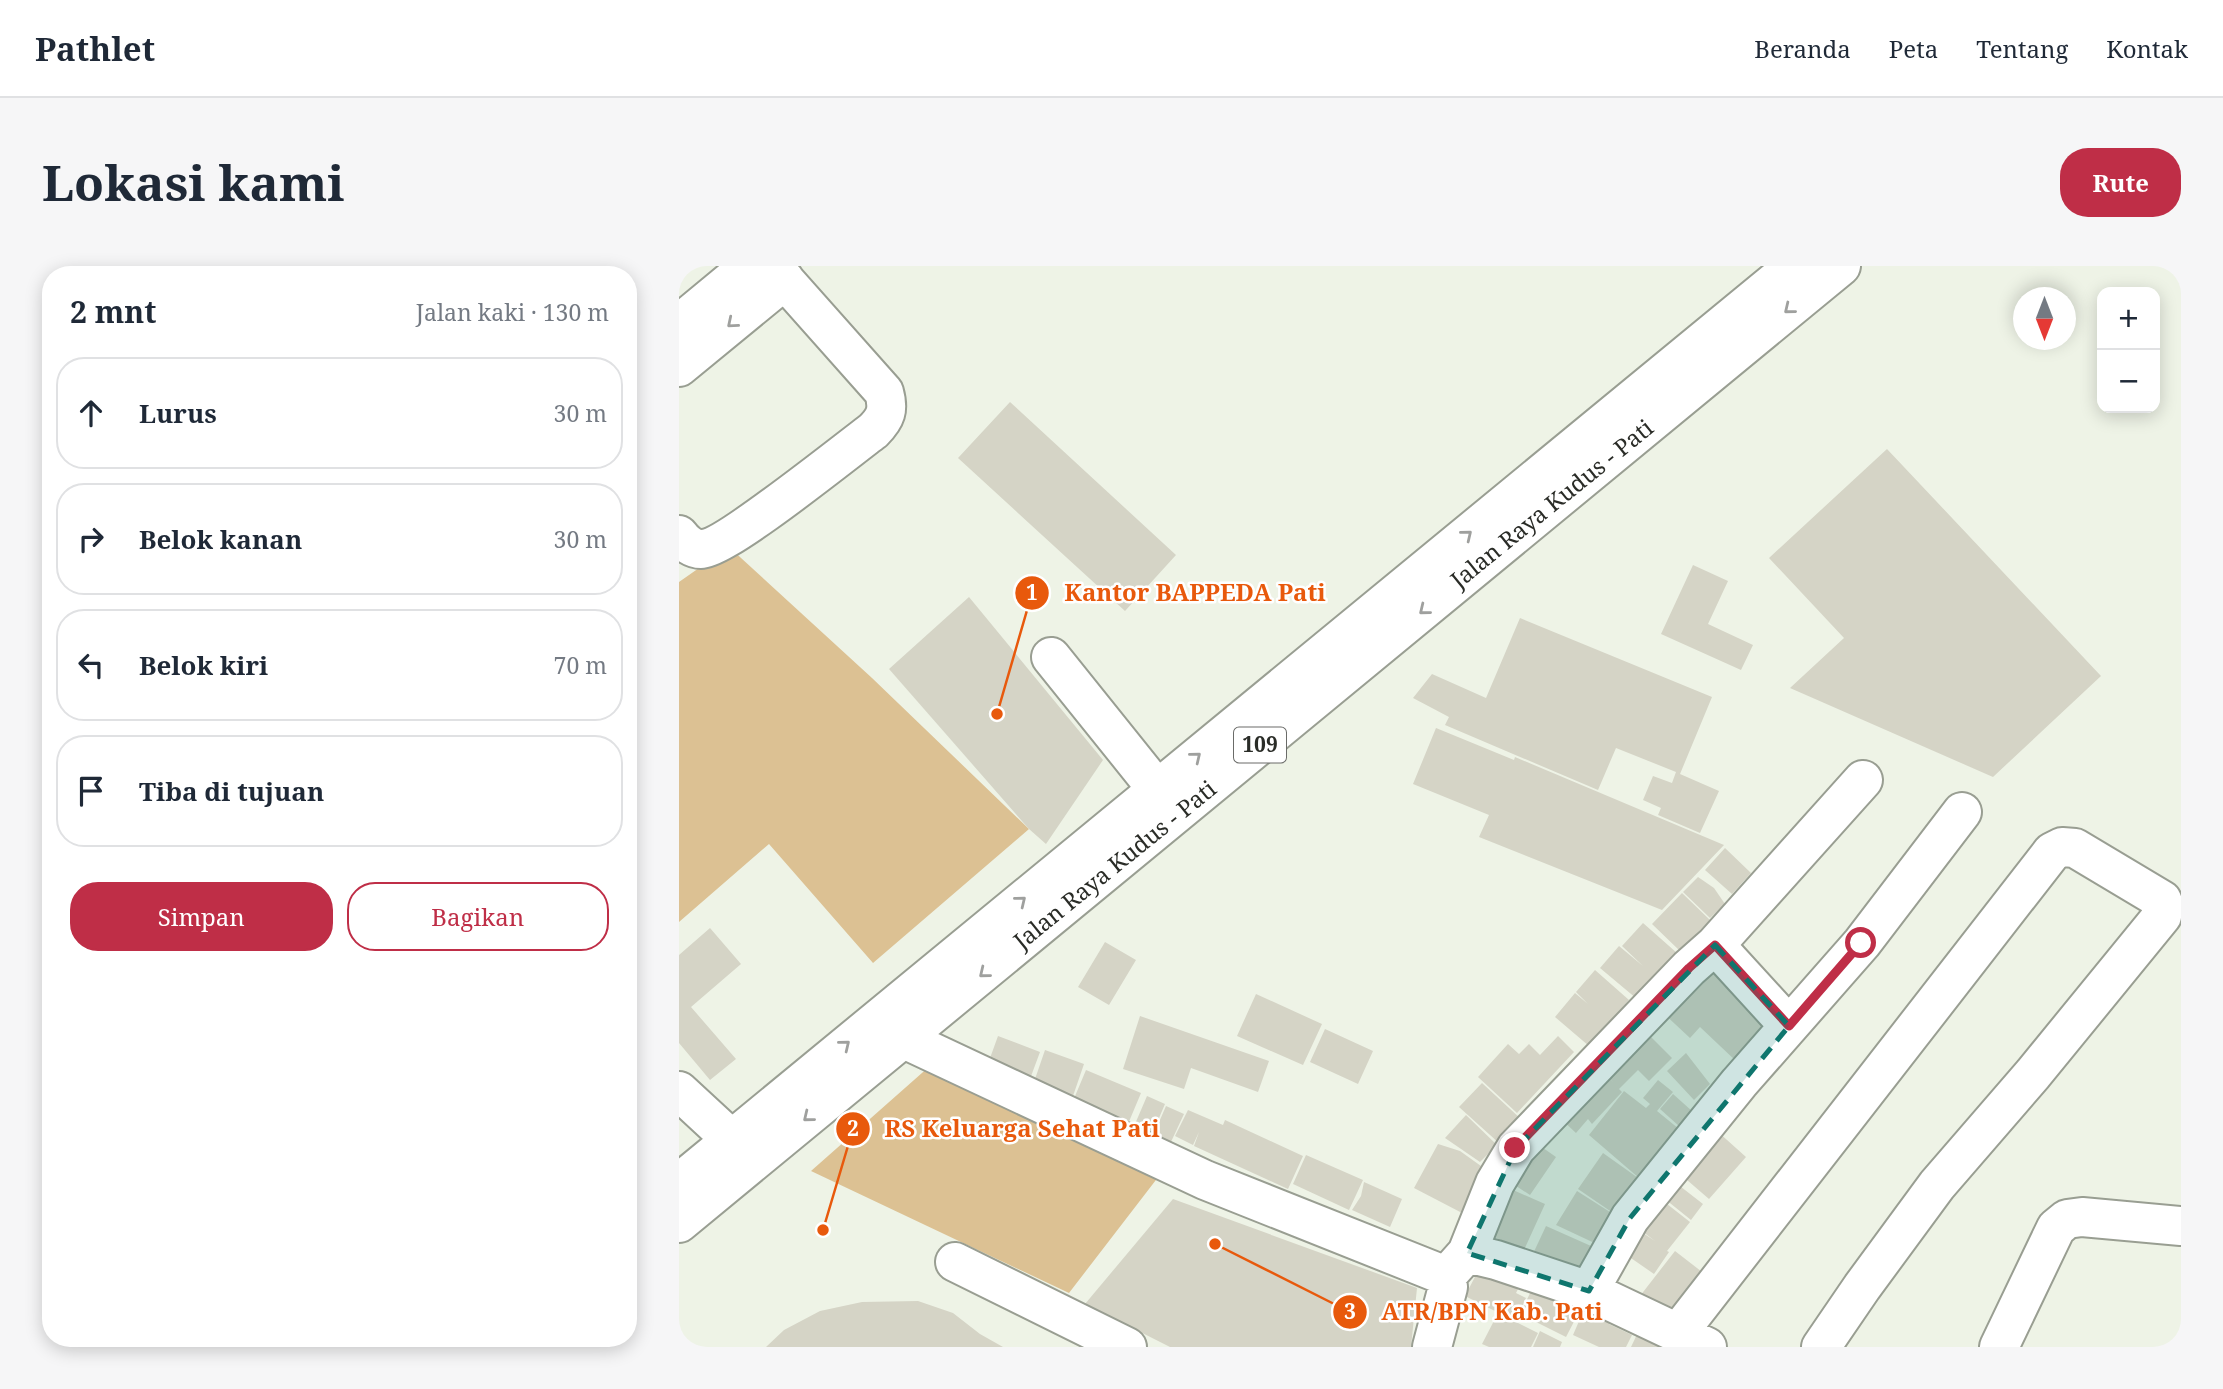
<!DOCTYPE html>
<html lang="id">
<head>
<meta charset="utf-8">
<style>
  :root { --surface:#fff; --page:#f6f6f7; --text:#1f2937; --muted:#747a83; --line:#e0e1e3; --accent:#bf2e47 }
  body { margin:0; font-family:"Noto Serif",serif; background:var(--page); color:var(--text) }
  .controls { position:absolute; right:21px; top:21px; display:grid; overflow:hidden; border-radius:14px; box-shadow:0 4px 18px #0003 }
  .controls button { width:63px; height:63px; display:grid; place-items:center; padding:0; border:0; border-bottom:2px solid var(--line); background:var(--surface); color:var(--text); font:35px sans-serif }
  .compass { position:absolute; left:1334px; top:21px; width:63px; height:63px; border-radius:50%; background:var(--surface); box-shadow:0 4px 18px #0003; rotate:180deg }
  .stop { position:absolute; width:21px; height:21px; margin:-16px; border:5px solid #bf2e47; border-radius:50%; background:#fff }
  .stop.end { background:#bf2e47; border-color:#fff; box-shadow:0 2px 7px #0008 }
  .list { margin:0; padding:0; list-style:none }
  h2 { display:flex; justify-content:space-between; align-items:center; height:91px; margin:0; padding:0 28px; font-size:30px }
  h2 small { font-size:23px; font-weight:400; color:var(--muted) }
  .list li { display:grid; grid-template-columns:46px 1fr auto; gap:21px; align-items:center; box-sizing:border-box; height:112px; margin:0 14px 14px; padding:0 14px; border:2px solid var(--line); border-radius:28px }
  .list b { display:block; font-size:26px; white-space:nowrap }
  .list em { font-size:23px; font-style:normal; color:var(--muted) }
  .actions { display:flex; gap:14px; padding:21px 28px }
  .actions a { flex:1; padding:16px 0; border:2px solid var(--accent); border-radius:28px; text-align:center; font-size:24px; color:var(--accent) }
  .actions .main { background:var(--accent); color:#fff }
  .icon { flex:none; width:38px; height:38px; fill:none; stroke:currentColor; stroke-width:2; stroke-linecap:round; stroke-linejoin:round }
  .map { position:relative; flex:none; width:1502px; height:1081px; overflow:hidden; border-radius:28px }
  header { display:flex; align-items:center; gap:42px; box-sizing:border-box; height:98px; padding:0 35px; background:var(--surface); border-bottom:2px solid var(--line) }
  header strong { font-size:33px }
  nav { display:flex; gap:38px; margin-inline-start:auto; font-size:24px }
  .intro { display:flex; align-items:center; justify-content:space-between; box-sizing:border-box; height:168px; padding:0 42px }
  h1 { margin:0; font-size:49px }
  .button { padding:18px 32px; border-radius:28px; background:var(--accent); color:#fff; font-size:24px; font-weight:700 }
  main { display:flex; gap:42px; padding:0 42px }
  aside { flex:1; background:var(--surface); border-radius:28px; box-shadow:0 4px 18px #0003 }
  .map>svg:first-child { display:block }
  .green { fill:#dcc193 }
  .building { fill:#d5d4c6 }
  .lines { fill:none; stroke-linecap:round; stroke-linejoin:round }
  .minor-casing { stroke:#999e92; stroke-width:42 }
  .major-casing { stroke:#999e92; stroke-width:42 }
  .minor { stroke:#fff; stroke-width:38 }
  .major { stroke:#fff; stroke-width:38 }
  .oneway { stroke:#9fa09e }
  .route { stroke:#bf2e47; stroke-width:9 }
  .marked { fill:#0f766e; fill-opacity:0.2; stroke:#0f766e; stroke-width:5; stroke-dasharray:14 9; stroke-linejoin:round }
  .labels { text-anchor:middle; stroke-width:5; stroke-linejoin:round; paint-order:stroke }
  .shield { fill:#fff; stroke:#6a6b68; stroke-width:2 }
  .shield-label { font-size:21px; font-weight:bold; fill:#2a2c27 }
  .street-label { font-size:23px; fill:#2a2c27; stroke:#fff }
  .leader { fill:none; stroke:#e8590c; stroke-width:2.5 }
  .callout-dot { fill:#e8590c; stroke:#fff; stroke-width:2.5 }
  .mark-label { font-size:21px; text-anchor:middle; font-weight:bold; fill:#fff }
  .callout-label { font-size:24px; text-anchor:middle; font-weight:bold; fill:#e8590c; stroke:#fff; stroke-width:5; stroke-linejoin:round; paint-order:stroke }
</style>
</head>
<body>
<header>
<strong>Pathlet</strong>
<nav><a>Beranda</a><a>Peta</a><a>Tentang</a><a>Kontak</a></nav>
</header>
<div class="intro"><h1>Lokasi kami</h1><a class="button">Rute</a></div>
<main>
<aside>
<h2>2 mnt<small>Jalan kaki · 130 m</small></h2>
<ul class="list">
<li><svg class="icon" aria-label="ahead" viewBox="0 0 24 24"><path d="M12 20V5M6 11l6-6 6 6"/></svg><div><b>Lurus</b></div><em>30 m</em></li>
<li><svg class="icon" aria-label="right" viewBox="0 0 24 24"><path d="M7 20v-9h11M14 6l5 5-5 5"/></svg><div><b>Belok kanan</b></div><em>30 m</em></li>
<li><svg class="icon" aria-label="left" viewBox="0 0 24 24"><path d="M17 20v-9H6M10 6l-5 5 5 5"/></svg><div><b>Belok kiri</b></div><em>70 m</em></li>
<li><svg class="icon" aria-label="arrive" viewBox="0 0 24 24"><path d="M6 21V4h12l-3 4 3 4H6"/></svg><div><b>Tiba di tujuan</b></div></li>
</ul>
<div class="actions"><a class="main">Simpan</a><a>Bagikan</a></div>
</aside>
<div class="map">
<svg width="1502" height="1081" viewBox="0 0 1502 1081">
  <rect width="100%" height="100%" fill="#eef3e6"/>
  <path class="green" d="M50,281L193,412L350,563L194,697L90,578L0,656V316Z
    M252,799L480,910L390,1027L132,905Z"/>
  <path class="building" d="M331,136L497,289L446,345L279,192Z
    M1208,183L1422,410L1314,511L1111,422L1165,372L1090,292Z
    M1014,299L1049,315L1029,358L1074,379L1062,404L982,368Z
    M290,331L424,494L367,578L350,563L210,403Z
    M841,352L1033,431L1001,508L1040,525L1021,567L979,549L982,542L964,534L974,510L993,517L997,506L937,482L919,524L766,459L770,451L734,432L753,408L807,432Z
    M757,462L835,494L836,491L1045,579L983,644L800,571L810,549L734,518Z
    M1046,582L1072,607L1053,628L1026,604Z
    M1019,611L1035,622L1046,638L1031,652L1004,626Z
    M1003,627L1031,654L1001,685L973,658Z
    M964,657L998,687L958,733L921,702L940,680L964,700L943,680Z
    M31,662L62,698L12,741L57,793L31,814L0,777V689Z
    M426,676L457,694L430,739L399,721Z
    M1027,687L1091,760L1058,796L1021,761L1011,772L981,744Z
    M916,704L950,734L910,780L876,751L896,727L909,738L897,726Z
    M577,728L643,758L624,799L558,770Z
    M461,750L590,795L579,826L512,802L505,823L444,803Z
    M961,760L993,792L970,815L959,804L940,823L943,826L913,858L909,853L897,867L882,853L924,807L934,816L917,799Z
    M646,763L694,785L679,818L631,796Z
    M319,770L361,786L348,821L306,806Z
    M879,770L895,786L838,847L799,811L829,778L840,788L850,778L861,789Z
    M366,784L405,798L394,830L355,816Z
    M1007,787L1031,818L1015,834L988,805Z
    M407,804L462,827L449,858L394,835Z
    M979,814L994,826L978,845L1000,863L960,912L910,869L945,825L967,842L971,838L964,832Z
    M803,817L843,854L821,878L780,841Z
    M994,828L1013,845L1000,860L981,843Z
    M468,830L486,838L471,873L453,865Z
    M487,840L505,848L491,878L474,870Z
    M509,844L544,859L546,854L624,890L609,923L515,880L520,866L514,879L496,870Z
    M787,849L818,879L801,896L766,872Z
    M1038,865L1067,891L1030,933L993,901Z
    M857,877L877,891L851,929L831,916Z
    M759,878L781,885L809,905L785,948L735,922Z
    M924,887L962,914L937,949L899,923Z
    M627,889L684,914L670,944L614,918Z
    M988,910L1024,938L1012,954L976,925Z
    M685,916L723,933L711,961L673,944L682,930Z
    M825,920L866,938L845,984L804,966Z
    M898,925L942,953L924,981L877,959Z
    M974,927L1011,956L988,985L990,986L975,1008L936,981L952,959L976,975L951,956Z
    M494,933L738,1022L732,1081H491L406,1038Z
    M867,960L921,984L906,1017L852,992Z
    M996,985L1027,1009L992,1054L961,1030Z
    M821,996L846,1009L837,1027L847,1032L836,1055L786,1030L798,1007L812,1014Z
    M854,1021L901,1044L887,1071L841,1048Z
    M239,1035L274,1047L301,1068L324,1081H87L105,1064L141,1045L183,1036Z
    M918,1038L936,1046L930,1058L953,1069L947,1081H920L894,1069L904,1046L913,1050Z
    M819,1047L859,1067L852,1081H810L803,1078Z
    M963,1058L989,1081H952Z
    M861,1065L883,1076L881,1081H854Z"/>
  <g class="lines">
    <defs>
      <path id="minor" d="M0,58L70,0
        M0,101L106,14
        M0,269C5,276 13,283 22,283C46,283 167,185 194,165C207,152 210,144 205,126L93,0
        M372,391L478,523
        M1036,679L1110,760
        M225,773L526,914L767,1010L769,1021L753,1081
        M0,825L52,873
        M788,987L816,917L837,882L1010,702L1036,679L1184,514
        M276,996L448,1081
        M771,1006L788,987L817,994L910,1025L1028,1081
        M910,1025L951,952L1060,817L1183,677L1283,546
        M999,1067L1373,586L1383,581L1396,582L1483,634L1485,639L1483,650L1354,808L1258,919L1183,1021L1142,1081
        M1320,1081L1377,962L1388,953L1403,951L1502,960"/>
      <path id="major" d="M0,917L1115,0
        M0,957L1162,0"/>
    </defs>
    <use href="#minor" class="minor-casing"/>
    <use href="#major" class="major-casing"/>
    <use href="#minor" class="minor"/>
    <use href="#major" class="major"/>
  </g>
  <defs><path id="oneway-chevron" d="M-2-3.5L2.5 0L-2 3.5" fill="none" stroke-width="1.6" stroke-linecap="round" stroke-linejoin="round" transform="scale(1.75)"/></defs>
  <g class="oneway">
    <use href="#oneway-chevron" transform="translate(1110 43) rotate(141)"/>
    <use href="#oneway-chevron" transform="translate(53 57) rotate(140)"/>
    <use href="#oneway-chevron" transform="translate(788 269) rotate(-39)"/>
    <use href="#oneway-chevron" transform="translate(745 344) rotate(141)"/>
    <use href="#oneway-chevron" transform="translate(517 491) rotate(-39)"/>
    <use href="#oneway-chevron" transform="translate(342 635) rotate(-39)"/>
    <use href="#oneway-chevron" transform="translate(305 707) rotate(141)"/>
    <use href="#oneway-chevron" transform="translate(166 779) rotate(-39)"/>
    <use href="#oneway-chevron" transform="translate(129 851) rotate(141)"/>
  </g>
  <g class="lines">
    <path class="route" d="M836,882L1010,702L1036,679L1110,760L1182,677"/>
  </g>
  <path class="marked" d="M1036,679L1110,760L951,952L910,1025L788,987L837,882Z"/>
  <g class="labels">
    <rect class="shield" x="555" y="461.5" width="52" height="35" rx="5"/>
    <g class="shield-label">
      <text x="581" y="486">109</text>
    </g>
    <g class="street-label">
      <text transform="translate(873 238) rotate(-39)" y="8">Jalan Raya Kudus - Pati</text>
      <text transform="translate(436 599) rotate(-39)" y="8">Jalan Raya Kudus - Pati</text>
    </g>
  </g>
  <path class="leader" d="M318 448L353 327M144 964L174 863M536 978L671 1046"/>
  <g class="callout-dot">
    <circle cx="318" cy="448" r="7"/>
    <circle cx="144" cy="964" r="7"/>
    <circle cx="536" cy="978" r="7"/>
    <circle cx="353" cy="327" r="18"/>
    <circle cx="174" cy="863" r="18"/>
    <circle cx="671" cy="1046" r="18"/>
  </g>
  <g class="mark-label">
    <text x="353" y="334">1</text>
    <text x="174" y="870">2</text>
    <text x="671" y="1053">3</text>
  </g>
  <g class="callout-label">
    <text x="516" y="335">Kantor BAPPEDA Pati</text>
    <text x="343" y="871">RS Keluarga Sehat Pati</text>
    <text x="813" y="1054">ATR/BPN Kab. Pati</text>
  </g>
</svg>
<div class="controls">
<button>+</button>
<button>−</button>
</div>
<svg class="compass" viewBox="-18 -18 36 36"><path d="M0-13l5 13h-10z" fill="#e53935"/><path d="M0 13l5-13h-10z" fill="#747a83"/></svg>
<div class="stop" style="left:1182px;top:677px"></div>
<div class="stop end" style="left:836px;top:882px"></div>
</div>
</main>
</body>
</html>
